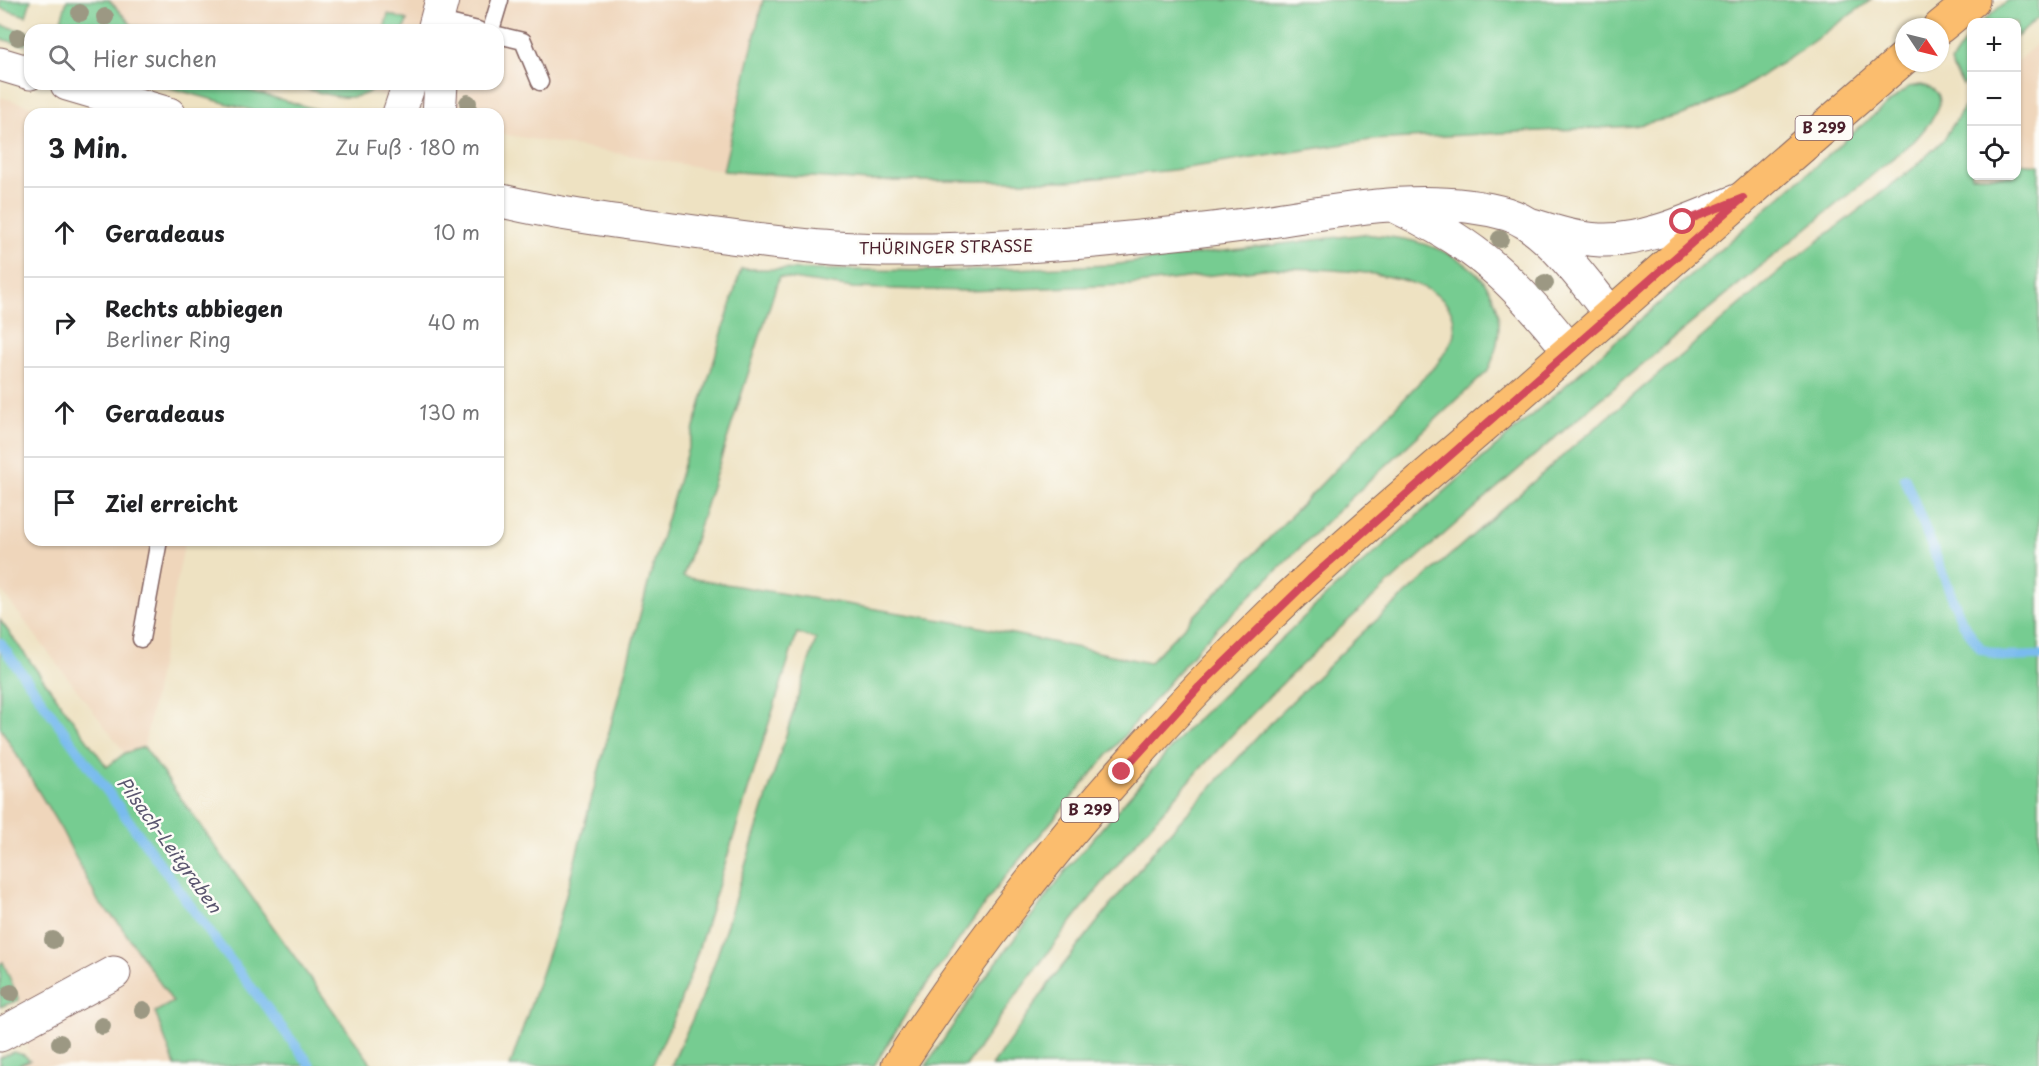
<!DOCTYPE html>
<html lang="de">
<head>
<meta charset="utf-8">
<style>
  :root { --surface:#fff; --page:#f2f2f2; --text:#202124; --muted:#757577; --line:#e0e0e0 }
  body { margin:0; font-family:"Playpen Sans",sans-serif; background:var(--page); color:var(--text) }
  .controls { position:absolute; right:18px; top:18px; display:grid; overflow:hidden; border-radius:12px; box-shadow:0 2px 4px #0004 }
  .controls button { width:54px; height:54px; display:grid; place-items:center; padding:0; border:0; border-bottom:2px solid var(--line); background:var(--surface); color:var(--text); font:30px sans-serif }
  .compass { position:absolute; left:1895px; top:18px; width:54px; height:54px; border-radius:50%; background:var(--surface); box-shadow:0 2px 4px #0004; rotate:125deg }
  .stop { position:absolute; width:18px; height:18px; margin:-14px; border:4px solid #d1495b; border-radius:50%; background:#fff }
  .stop.end { background:#d1495b; border-color:#fff; box-shadow:0 2px 6px #0008 }
  .list { margin:0; padding:0; list-style:none }
  h2 { display:flex; justify-content:space-between; align-items:center; height:78px; margin:0; padding:0 24px; font-size:26px }
  h2 small { font-size:20px; font-weight:400; color:var(--muted) }
  .list li { display:grid; grid-template-columns:39px 1fr auto; gap:18px; align-items:center; box-sizing:border-box; height:90px; padding:0 24px; border-top:2px solid var(--line) }
  .list b { display:block; font-size:22px; white-space:nowrap }
  .list p { margin:0; font-size:20px; white-space:nowrap; color:var(--muted) }
  .list em { font-size:20px; font-style:normal; color:var(--muted) }
  .icon { flex:none; width:33px; height:33px; fill:none; stroke:currentColor; stroke-width:2; stroke-linecap:round; stroke-linejoin:round }
  .map { position:relative; flex:none; width:2039px; height:1066px; overflow:hidden }
  .search { position:absolute; background:var(--surface); box-shadow:0 2px 4px #0004; left:24px; top:24px; width:480px; height:66px; display:flex; align-items:center; gap:15px; box-sizing:border-box; padding:0 21px; border-radius:18px; color:var(--muted); font-size:22px }
  .panel { position:absolute; background:var(--surface); box-shadow:0 2px 4px #0004; left:24px; top:108px; width:480px; height:438px; border-radius:18px }
  .map>svg:first-child { display:block }
  .built { fill:#efd6bb }
  .green { fill:#76cc91; stroke:#60765e; stroke-width:1.5; fill-rule:evenodd }
  .lines { fill:none; stroke-linecap:round; stroke-linejoin:round }
  .stream { stroke:#79bbee; stroke-width:10 }
  .service-casing { stroke:#836360; stroke-width:19 }
  .minor-casing { stroke:#836360; stroke-width:35 }
  .tertiary-casing { stroke:#836360; stroke-width:35 }
  .primary-casing { stroke:#836360; stroke-width:35 }
  .service { stroke:#fff; stroke-width:16 }
  .minor { stroke:#fff; stroke-width:33 }
  .tertiary { stroke:#fff; stroke-width:33 }
  .primary { stroke:#fbbd6e; stroke-width:33 }
  .tree { fill:#9c9883 }
  .route { stroke:#d1495b; stroke-width:8 }
  .labels { text-anchor:middle; stroke-width:5; stroke-linejoin:round; paint-order:stroke }
  .shield { fill:#fdfcf7; stroke:#806168; stroke-width:1.5 }
  .shield-label { font-size:15px; font-weight:bold; fill:#4a1f2b }
  .street-label { font-size:16px; fill:#4a1f2b; stroke:#fdfcf7 }
  .water-label { font-size:18px; font-style:italic; fill:#5a566f; stroke:#fdfcf7 }
</style>
</head>
<body>
<div class="map">
<svg width="2039" height="1066" viewBox="0 0 2039 1066">
  <rect width="100%" height="100%" fill="#fdfcf7"/>
  <filter id="ink" filterUnits="userSpaceOnUse"><feTurbulence type="fractalNoise" baseFrequency=".0167" numOctaves="2"/><feDisplacementMap in="SourceGraphic" scale="12" xChannelSelector="R" yChannelSelector="G"/><feConvolveMatrix kernelMatrix="1 2 1 2 8 2 1 2 1" color-interpolation-filters="sRGB"/></filter>
  <filter id="wash" filterUnits="userSpaceOnUse"><feTurbulence type="fractalNoise" baseFrequency=".008" numOctaves="4" result="noise"/><feDisplacementMap in="SourceGraphic" scale="24" xChannelSelector="R" yChannelSelector="G"/><feGaussianBlur stdDeviation="1.35" result="paint"/><feColorMatrix in="noise" values="0 0 0 0 0 0 0 0 0 0 0 0 0 0 0 0 0 1.4 0 .05"/><feComposite in="paint" operator="in"/></filter>
  <g filter="url(#wash)">
    <rect width="100%" height="100%" fill="#eee2c2"/>
    <path class="built" d="M109,0H763L723,171L507,135L498,132V114H441L345,84H498V30H149L132,25Z
      M2039,42V164L2017,163L2016,62Z
      M0,97L59,114H30V540H185L144,747L125,753L0,589Z
      M0,727L61,829L99,903L118,922L173,1002L155,1012L175,1066H16L30,1060L19,1000L3,962L0,964Z"/>
    <path class="green" d="M0,0H31L26,16L0,8Z
      M67,0H109L132,25L149,30H83L60,24Z
      M763,0H1871L1791,57L1731,95L1680,116L1634,126L1371,140L1173,170L1069,181H869L723,171Z
      M2008,0H2039V17L2017,37L2016,22H1982Z
      M388,14L407,20L404,30H384Z
      M0,25L29,32L25,45L0,39Z
      M1971,32V77L1963,85L1953,69L1951,62Z
      M156,84H225L333,114H265Z
      M289,84H378C356,110 318,91 289,84Z
      M1921,85C1960,93 1928,125 1914,141C1769,259 1624,377 1483,500C1386,585 1288,672 1202,767C1116,862 1038,961 966,1066H926L984,979L1071,864L1189,727L1328,594L1861,126L1908,87Z
      M1971,102L1972,176H2016L2017,163L2039,165V1066H992L1053,978L1159,844L1276,717L1362,633L1567,452L1787,265L1916,166L1944,139L1963,109Z
      M1363,234C1379,236 1397,237 1413,241C1481,259 1519,301 1488,371L1351,498L1204,641L1003,879L911,1006L874,1066H671L701,1000L717,956L816,639L797,633L692,970L676,1013L652,1066H510L559,921L651,573L741,269L962,271L1111,265ZM1272,268C1313,269 1450,266 1454,323C1454,327 1456,333 1454,337C1451,346 1442,356 1437,364L1149,663L966,624L683,577L779,277L853,288L966,291L1128,285Z
      M0,620L107,767L125,753L144,747L373,1066H175L155,1012L173,1002L118,922L99,903L61,829L0,727Z
      M3,962L19,1000L0,1007V964Z
      M13,1052L24,1055L30,1060L16,1066H0V1058Z"/>
    <g class="lines">
      <path class="stream" d="M1905,478L1962,622L1981,649L2004,657L2039,656
        M0,643L213,937L311,1066"/>
    </g>
  </g>
  <g filter="url(#ink)">
    <g class="lines">
      <defs>
        <path id="service" d="M436,20L478,30
          M491,30L500,0
          M498,35L523,41L540,82
          M141,639L159,540"/>
        <path id="minor" d="M434,30L442,0
          M399,114L409,84
          M439,114L441,84
          M0,1035L114,973"/>
        <path id="tertiary" d="M0,64L30,73
          M67,84L169,114
          M498,200C551,213 605,220 659,227C717,235 775,244 833,248C917,253 1000,248 1084,242C1142,237 1200,231 1258,223C1337,211 1427,191 1507,214C1547,226 1584,282 1611,314
          M1399,208C1478,245 1516,283 1569,350
          M1532,225C1554,232 1577,239 1600,240C1647,242 1696,217 1739,200"/>
        <path id="primary" d="M1940,27L1973,0
          M898,1066C999,910 1121,764 1252,633C1332,553 1420,482 1504,408C1637,290 1770,174 1904,58"/>
      </defs>
      <use href="#service" class="service-casing"/>
      <use href="#minor" class="minor-casing"/>
      <use href="#tertiary" class="tertiary-casing"/>
      <use href="#primary" class="primary-casing"/>
      <use href="#service" class="service"/>
      <use href="#minor" class="minor"/>
      <use href="#tertiary" class="tertiary"/>
      <use href="#primary" class="primary"/>
    </g>
    <g class="tree">
      <circle cx="80" cy="13" r="9"/>
      <circle cx="105" cy="17" r="9"/>
      <circle cx="18" cy="37" r="9"/>
      <circle cx="468" cy="103" r="9"/>
      <circle cx="1500" cy="239" r="9"/>
      <circle cx="1545" cy="283" r="9"/>
      <circle cx="53" cy="940" r="9"/>
      <circle cx="11" cy="993" r="9"/>
      <circle cx="143" cy="1010" r="9"/>
      <circle cx="102" cy="1026" r="9"/>
      <circle cx="60" cy="1043" r="9"/>
    </g>
  </g>
  <g class="lines" filter="url(#ink)">
    <path class="route" d="M1122,772L1199,687L1310,579L1743,198L1683,222"/>
  </g>
  <g class="labels">
    <g class="shield">
      <rect x="1795.5" y="116" width="57" height="24" rx="4.5"/>
      <rect x="1061.5" y="798" width="57" height="24" rx="4.5"/>
    </g>
    <g class="shield-label">
      <text x="1824" y="133">B 299</text>
      <text x="1090" y="815">B 299</text>
    </g>
    <g class="street-label">
      <text transform="translate(946 247) rotate(-1)" y="6">THÜRINGER STRASSE</text>
    </g>
    <g class="water-label">
      <text transform="translate(169 845) rotate(54)" y="6">Pilsach-Leitgraben</text>
    </g>
  </g>
</svg>
<div class="controls">
<button>+</button>
<button>−</button>
<button><svg class="icon" aria-label="locate" viewBox="0 0 24 24"><circle cx="12" cy="12" r="6"/><path d="M12 2v4M12 18v4M2 12h4M18 12h4"/></svg></button>
</div>
<svg class="compass" viewBox="-18 -18 36 36"><path d="M0-13l5 13h-10z" fill="#e53935"/><path d="M0 13l5-13h-10z" fill="#757577"/></svg>
<div class="stop" style="left:1683px;top:222px"></div>
<div class="stop end" style="left:1122px;top:772px"></div>
<div class="search"><svg class="icon" aria-label="search" viewBox="0 0 24 24"><circle cx="10" cy="10" r="6"/><path d="M15 15l6 6"/></svg>Hier suchen</div>
<section class="panel">
<h2>3 Min.<small>Zu Fuß · 180 m</small></h2>
<ul class="list">
<li><svg class="icon" aria-label="ahead" viewBox="0 0 24 24"><path d="M12 20V5M6 11l6-6 6 6"/></svg><div><b>Geradeaus</b></div><em>10 m</em></li>
<li><svg class="icon" aria-label="right" viewBox="0 0 24 24"><path d="M7 20v-9h11M14 6l5 5-5 5"/></svg><div><b>Rechts abbiegen</b><p>Berliner Ring</p></div><em>40 m</em></li>
<li><svg class="icon" aria-label="ahead" viewBox="0 0 24 24"><path d="M12 20V5M6 11l6-6 6 6"/></svg><div><b>Geradeaus</b></div><em>130 m</em></li>
<li><svg class="icon" aria-label="arrive" viewBox="0 0 24 24"><path d="M6 21V4h12l-3 4 3 4H6"/></svg><div><b>Ziel erreicht</b></div></li>
</ul>
</section>
</div>
</body>
</html>
